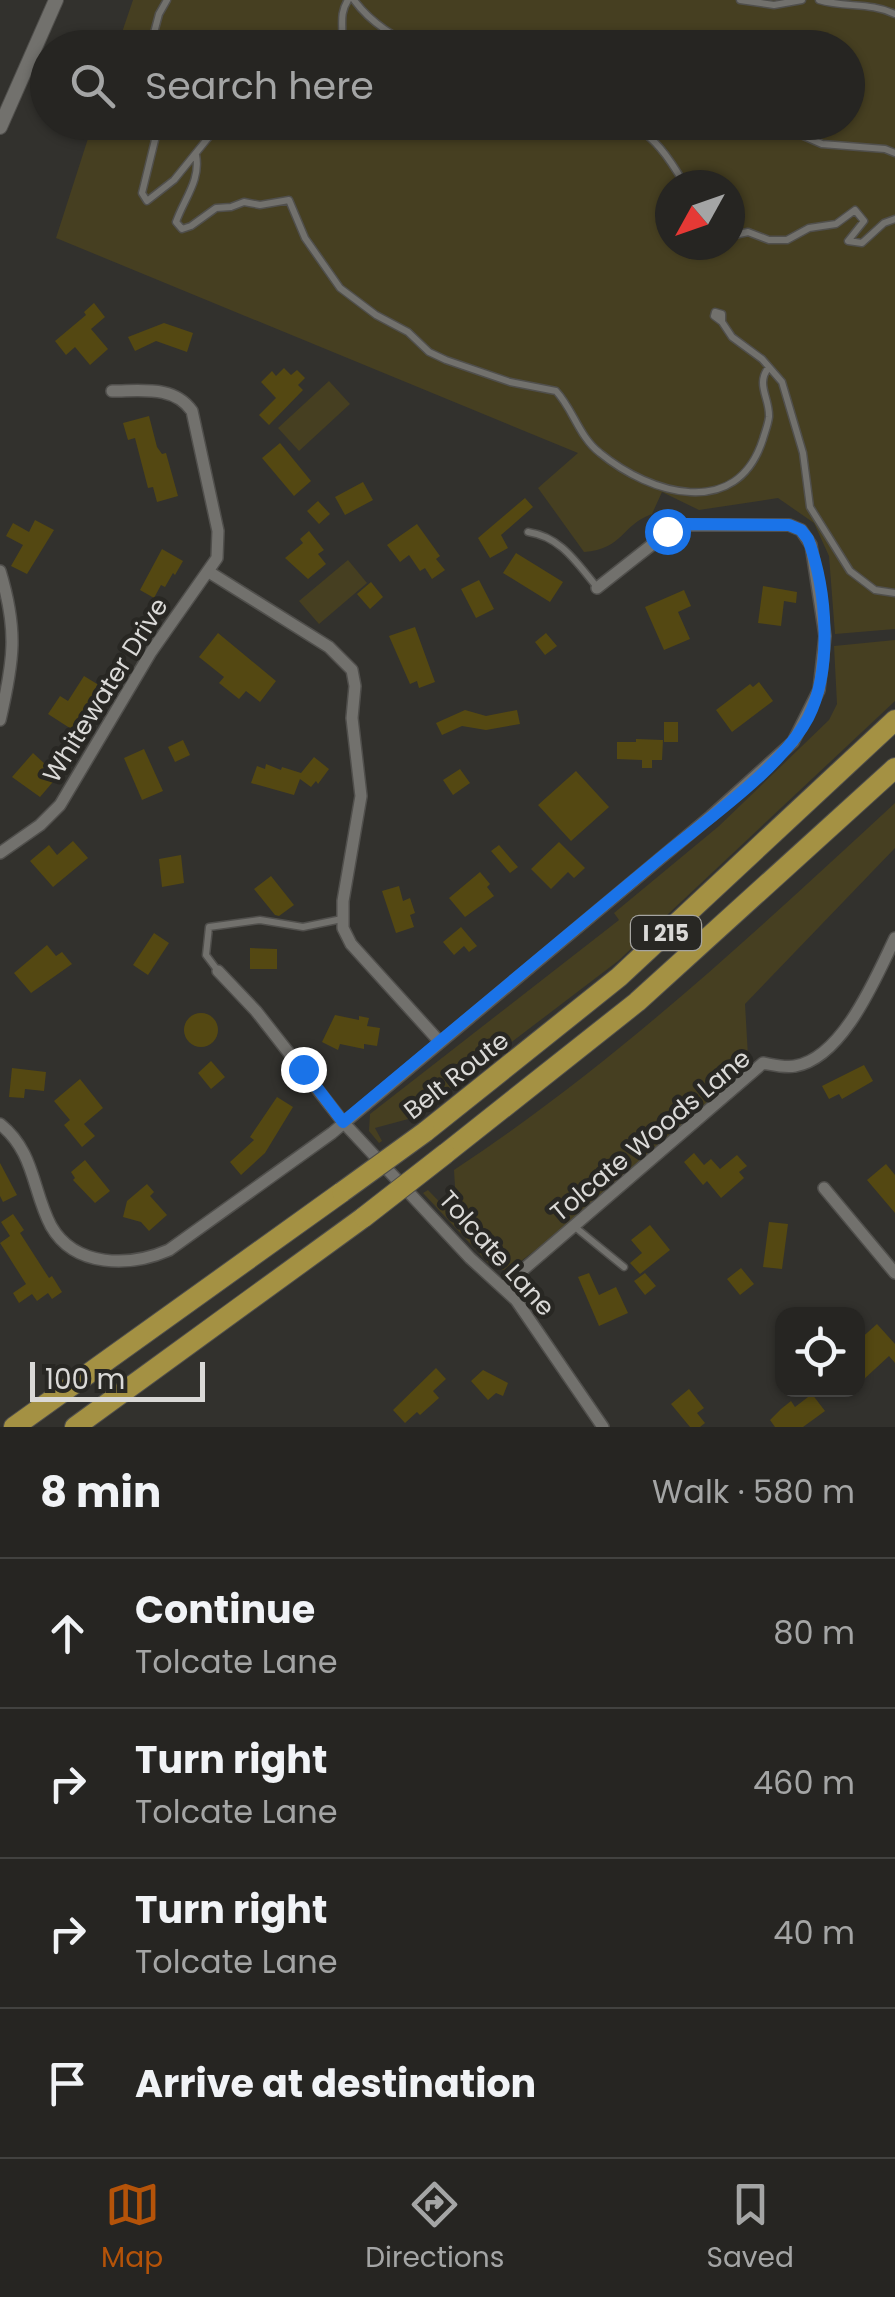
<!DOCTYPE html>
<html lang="en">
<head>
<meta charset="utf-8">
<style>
  :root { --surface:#262522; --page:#32312f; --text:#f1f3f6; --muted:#a4a5a5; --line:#424240; --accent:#b45309 }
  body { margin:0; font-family:Poppins,sans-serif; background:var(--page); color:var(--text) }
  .controls { position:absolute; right:30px; bottom:30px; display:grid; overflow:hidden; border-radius:20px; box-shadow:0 2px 8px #0004 }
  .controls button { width:90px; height:90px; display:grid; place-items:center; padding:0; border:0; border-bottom:2px solid var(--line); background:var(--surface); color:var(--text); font:50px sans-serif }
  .compass { position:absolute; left:655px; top:170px; width:90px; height:90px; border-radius:50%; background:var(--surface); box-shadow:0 2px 8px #0004; rotate:230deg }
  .scale { position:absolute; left:30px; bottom:25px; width:175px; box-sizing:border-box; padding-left:10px; border:5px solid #dad9d7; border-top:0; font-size:28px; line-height:35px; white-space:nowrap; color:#dad9d7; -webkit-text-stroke:8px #282723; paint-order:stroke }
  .stop { position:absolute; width:30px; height:30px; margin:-22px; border:8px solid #1a73e8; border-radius:50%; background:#fff }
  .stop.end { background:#1a73e8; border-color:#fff; box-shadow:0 2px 10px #0008 }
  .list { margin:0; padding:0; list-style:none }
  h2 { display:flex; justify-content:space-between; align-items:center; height:130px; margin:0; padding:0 40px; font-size:42px }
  h2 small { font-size:32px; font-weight:400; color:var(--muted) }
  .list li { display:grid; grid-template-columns:65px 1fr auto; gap:30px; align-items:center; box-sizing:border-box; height:150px; padding:0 40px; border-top:2px solid var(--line) }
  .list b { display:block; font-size:38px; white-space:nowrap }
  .list p { margin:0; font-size:32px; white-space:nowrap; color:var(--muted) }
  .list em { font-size:32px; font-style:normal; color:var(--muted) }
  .icon { flex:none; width:55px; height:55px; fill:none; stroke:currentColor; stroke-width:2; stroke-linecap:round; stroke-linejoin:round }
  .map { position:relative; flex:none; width:895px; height:1427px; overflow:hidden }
  .search { position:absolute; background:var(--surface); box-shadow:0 2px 8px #0004; left:30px; right:30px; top:30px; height:110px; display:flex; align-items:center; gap:25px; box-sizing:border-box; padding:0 35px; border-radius:55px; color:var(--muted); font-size:38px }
  .sheet { height:730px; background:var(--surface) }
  nav { display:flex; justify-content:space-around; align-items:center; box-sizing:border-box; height:140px; border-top:2px solid var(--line); background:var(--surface); font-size:28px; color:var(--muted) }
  nav a { display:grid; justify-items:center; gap:5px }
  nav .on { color:var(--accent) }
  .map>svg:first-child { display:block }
  .green { fill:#463f21; fill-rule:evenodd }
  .building { fill:#544812 }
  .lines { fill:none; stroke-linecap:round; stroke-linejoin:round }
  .service-casing { stroke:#504f4c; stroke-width:9 }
  .minor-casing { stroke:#504f4c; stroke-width:14 }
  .tertiary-casing { stroke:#504f4c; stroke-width:16 }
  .motorway-casing { stroke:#504f4c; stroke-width:22 }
  .service { stroke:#72716d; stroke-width:6 }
  .minor { stroke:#72716d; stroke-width:11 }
  .tertiary { stroke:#72716d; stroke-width:14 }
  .motorway { stroke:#a49143; stroke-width:20 }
  .motorway-bridge-casing { stroke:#504f4c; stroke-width:22; stroke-linecap:butt }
  .motorway-bridge { stroke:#a49143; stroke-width:20 }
  .route { stroke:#1a73e8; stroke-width:12 }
  .labels { text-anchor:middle; stroke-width:9; stroke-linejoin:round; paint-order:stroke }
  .shield { fill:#282723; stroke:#a5a4a1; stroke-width:2.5 }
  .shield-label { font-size:22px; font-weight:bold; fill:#dad9d7 }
  .street-label { font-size:25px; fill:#dad9d7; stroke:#282723 }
</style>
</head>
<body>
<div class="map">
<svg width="895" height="1427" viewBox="0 0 895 1427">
  <rect width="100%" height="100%" fill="#32312d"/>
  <path class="green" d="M133,0H895V629L835,634L829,556L814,523L778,498L699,510L662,492L652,514C621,525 624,549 584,552L538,488L578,453L56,238L93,123L848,122V48L117,47ZM670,185H730V245H670Z
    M329,381L350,404L299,451L278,428Z
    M348,560L367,583L319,624L299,601Z
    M895,640V701L618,961L412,1118L375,1128L382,1141L379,1143L369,1131L370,1114L619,920L614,913L719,826L829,720L837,704L834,646Z
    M895,803V848L745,1004L748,1056L751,1061L705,1107L567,1226L508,1271L492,1267L423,1193L428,1190L457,1220L454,1170C615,1064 754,933 895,803Z"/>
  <path class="building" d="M94,303L105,317L91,329L108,349L90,365L75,347L66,355L55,341L86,315L84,312Z
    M164,323L193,333L187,352L156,341L135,351L128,337Z
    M284,368L291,375L297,370L305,378L298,385L303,390L269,425L259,415L276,398L261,382L272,371L276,376Z
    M149,416L157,447L162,454L166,453L178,496L157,502L153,487L148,488L135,438L128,440L123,423Z
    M280,443L311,481L294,496L262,458Z
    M363,482L373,500L345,515L335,497Z
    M525,498L533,507L501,535L508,548L490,558L478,538Z
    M318,501L330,514L319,524L307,511Z
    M35,520L54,530L27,574L11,566L23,545L6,536L13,523L29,532Z
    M417,524L440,556L436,559L445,570L432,579L425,568L420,571L409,555L400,562L387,545Z
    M309,531L324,550L318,554L326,564L308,579L285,558L303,543L300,539Z
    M162,549L183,561L175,575L173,573L165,587L161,585L154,598L140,590Z
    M516,553L563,582L550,602L503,573Z
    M479,580L494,609L476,618L461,589Z
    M371,582L383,597L370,609L357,594Z
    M763,586L797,592L796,603L784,601L781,626L758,623Z
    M684,590L691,606L678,612L690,639L664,650L645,607Z
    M415,627L435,682L419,688L417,681L410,684L389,636Z
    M218,633L276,681L260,702L246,691L239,699L219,683L224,677L199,657Z
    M546,633L557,646L545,655L535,642Z
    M84,676L107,690L79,734L48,714L60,696L68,701Z
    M759,682L773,701L732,732L716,710L750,684L753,687Z
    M465,710L486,716L517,710L520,724L486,730L462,726L442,735L436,723Z
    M664,722H678V742H664Z
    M636,739L663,740L662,760H652V768H642V760L617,759V742H636Z
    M183,740L190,755L175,762L168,747Z
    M144,749L163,791L142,800L124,758Z
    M33,753L58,776L40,797L12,777Z
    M314,757L329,769L318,784L316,781L311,787L300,779L294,795L251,783L257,766L265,769L266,764L281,770L282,767L301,773Z
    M460,769L470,783L453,795L443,780Z
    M576,771L609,807L571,841L538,805Z
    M73,841L88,858L53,887L30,861L49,845L57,855Z
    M559,842L585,868L574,878L568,872L551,889L531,869Z
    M499,845L518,867L510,873L491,851Z
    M181,855L184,883L162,887L159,859Z
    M480,872L490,884L487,887L494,896L465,917L449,898Z
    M271,876L294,905L279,916L275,915L254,889Z
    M399,886L403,901L410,898L415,913L410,915L414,927L396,933L382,891Z
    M461,927L477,946L469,952L464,946L454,955L443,942Z
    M154,933L169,943L148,975L133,965Z
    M47,945L56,956L62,952L72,964L31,993L14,973Z
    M250,948L277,949V969H250Z
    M184 1030a17 17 0 1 1 34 0a17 17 0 1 1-34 0Z
    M335,1015L359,1020V1016L369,1018L367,1026L380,1028L377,1046L364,1044V1049L340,1044L338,1050L322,1042Z
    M211,1061L225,1077L211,1089L198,1073Z
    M864,1065L873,1081L842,1099L839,1094L829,1099L822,1086Z
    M12,1068L46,1072L44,1091L25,1089L24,1098L9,1097Z
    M80,1079L103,1108L84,1124L95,1136L82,1147L64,1125L70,1120L54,1101Z
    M277,1097L293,1107L265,1153L241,1175L230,1162L254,1140L250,1137Z
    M694,1153L704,1165L711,1159L720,1169L737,1155L747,1166L739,1172L744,1178L721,1198L707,1181L703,1185L684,1162Z
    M85,1160L110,1191L95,1203L73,1180L75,1178L71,1172Z
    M0,1163L17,1195L3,1202L0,1196Z
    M886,1164L895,1175V1213L867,1180Z
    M147,1184L154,1192L150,1196L167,1215L149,1231L141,1222L123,1217L127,1201Z
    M13,1214L24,1230L20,1233L49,1278L52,1276L62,1292L52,1299L48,1293L37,1301L32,1294L19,1303L13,1293L26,1284L0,1243L10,1236L1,1222Z
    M769,1222L788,1224L782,1269L763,1267Z
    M650,1225L670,1250L640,1274L630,1263L642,1253L631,1240Z
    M741,1268L754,1284L740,1295L727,1279Z
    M589,1273L599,1295L616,1287L628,1313L599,1326L578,1277Z
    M645,1273L656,1286L645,1295L634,1281Z
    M877,1324L895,1344V1363L889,1356L862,1381L858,1376V1341Z
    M436,1368L446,1379L433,1391L439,1398L420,1415L417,1412L405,1423L393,1410Z
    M483,1370L508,1383L503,1396L496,1393L488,1400L471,1381Z
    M689,1389L704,1408L697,1413L705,1423L700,1427H690L671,1404Z
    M812,1394L825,1411L803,1427H775L770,1420L781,1409L791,1401L795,1407Z"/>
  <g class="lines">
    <defs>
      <path id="service" d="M354,0C370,22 398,41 423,48
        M740,0L774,5L802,0
        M819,0C846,8 870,2 895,14
        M150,48L159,14L167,0
        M340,48C346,30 337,17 348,0
        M135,122L150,132L155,140L142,193L147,201L174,180L221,122
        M576,122L601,133C608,132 616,126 623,126C650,125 674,166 685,185
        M671,122L684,129L708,132L731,125L776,124L822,144L885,149L895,153
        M196,155C201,180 184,199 176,222L182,229L191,226L216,208L231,207L244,202L260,205L289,200L305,238L340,288L376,315L408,332L429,352L446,360L510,382L556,391C573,409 579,437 600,453C650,494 737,521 763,439C765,432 768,425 769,417C770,398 755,384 769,367
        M730,236L748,232L769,240H787L809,228L836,224L855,210L864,221L848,241L862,243L884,223L895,219
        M701,245H714
        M722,322L714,316L715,312L722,314V322L732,337L762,359L782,382L803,453L810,507L850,571L875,590L895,593
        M528,532C561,537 576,562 597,587
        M218,971L206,955L209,927L260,920L303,927L342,919
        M575,1227L624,1267"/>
      <path id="minor" d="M0,571C18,630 14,660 0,720
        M209,572L329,647L352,670L355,686L352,718L361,796L343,901V928L351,944L439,1041
        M0,853L40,825L60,805L151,652L217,558L218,531L192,411C174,385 141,391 112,391
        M218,971L256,1011L343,1122L470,1258L516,1300L603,1427
        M0,1124C35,1152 32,1190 51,1226C75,1268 130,1267 169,1250L332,1133L711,816L793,742L819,690L825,636L811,545L801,530L789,525H677L597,588
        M824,1188L895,1273
        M503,1287L763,1063C774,1065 785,1068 795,1066C843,1058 876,977 895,938"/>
      <path id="tertiary" d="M0,127L56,0"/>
      <path id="motorway" d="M425,1132L619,977L895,720
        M445,1154L637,1002L895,768
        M14,1427L342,1192
        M75,1427L364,1217"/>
    </defs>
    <use href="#service" class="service-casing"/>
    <use href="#minor" class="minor-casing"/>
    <use href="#tertiary" class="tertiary-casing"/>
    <use href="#motorway" class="motorway-casing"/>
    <use href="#service" class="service"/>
    <use href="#minor" class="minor"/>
    <use href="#tertiary" class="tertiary"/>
    <use href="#motorway" class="motorway"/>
    <defs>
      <path id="motorway-bridge" d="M342,1192L425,1132
        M364,1217L445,1154"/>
    </defs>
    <use href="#motorway-bridge" class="motorway-bridge-casing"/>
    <use href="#motorway-bridge" class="motorway-bridge"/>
  </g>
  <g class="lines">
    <path class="route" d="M303,1069L343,1122C450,1032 558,944 665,854C709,818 782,767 808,718C833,669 827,590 808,539L801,530L789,525L684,524L667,531"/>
  </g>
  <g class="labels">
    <rect class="shield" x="631" y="916" width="70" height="34" rx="8"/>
    <g class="shield-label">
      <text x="666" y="941">I 215</text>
    </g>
    <g class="street-label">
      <text transform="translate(105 690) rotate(-58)" y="9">Whitewater Drive</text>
      <text transform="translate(456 1075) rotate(-38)" y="9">Belt Route</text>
      <text transform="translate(650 1135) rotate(-40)" y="9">Tolcate Woods Lane</text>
      <text transform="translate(497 1253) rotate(48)" y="9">Tolcate Lane</text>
    </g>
  </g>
</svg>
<div class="controls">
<button><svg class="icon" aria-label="locate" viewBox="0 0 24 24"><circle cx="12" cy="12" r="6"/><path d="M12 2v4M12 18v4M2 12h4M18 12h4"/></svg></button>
</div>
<svg class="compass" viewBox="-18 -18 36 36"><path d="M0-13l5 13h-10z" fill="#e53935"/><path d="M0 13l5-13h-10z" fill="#a4a5a5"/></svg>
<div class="scale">100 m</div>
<div class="stop" style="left:667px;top:531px"></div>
<div class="stop end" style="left:303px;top:1069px"></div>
<div class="search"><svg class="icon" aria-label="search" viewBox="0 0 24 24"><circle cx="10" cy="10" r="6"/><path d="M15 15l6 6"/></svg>Search here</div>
</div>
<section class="sheet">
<h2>8 min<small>Walk · 580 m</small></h2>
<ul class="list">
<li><svg class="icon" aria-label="ahead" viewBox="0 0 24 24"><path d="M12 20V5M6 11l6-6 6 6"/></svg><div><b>Continue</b><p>Tolcate Lane</p></div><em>80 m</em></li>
<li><svg class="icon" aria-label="right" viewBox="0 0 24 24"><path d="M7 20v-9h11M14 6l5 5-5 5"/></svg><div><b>Turn right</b><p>Tolcate Lane</p></div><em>460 m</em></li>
<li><svg class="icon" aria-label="right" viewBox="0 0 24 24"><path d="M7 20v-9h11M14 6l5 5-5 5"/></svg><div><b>Turn right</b><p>Tolcate Lane</p></div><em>40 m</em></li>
<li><svg class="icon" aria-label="arrive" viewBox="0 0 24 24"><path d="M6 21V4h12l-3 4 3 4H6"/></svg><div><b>Arrive at destination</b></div></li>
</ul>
</section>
<nav>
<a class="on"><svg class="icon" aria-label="map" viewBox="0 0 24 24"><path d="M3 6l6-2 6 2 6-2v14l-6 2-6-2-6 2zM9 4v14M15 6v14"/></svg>Map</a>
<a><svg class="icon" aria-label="directions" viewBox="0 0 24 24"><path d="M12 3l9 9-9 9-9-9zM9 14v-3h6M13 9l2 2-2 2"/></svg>Directions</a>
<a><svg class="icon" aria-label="saved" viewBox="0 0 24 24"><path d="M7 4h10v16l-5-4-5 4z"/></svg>Saved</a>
</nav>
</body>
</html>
